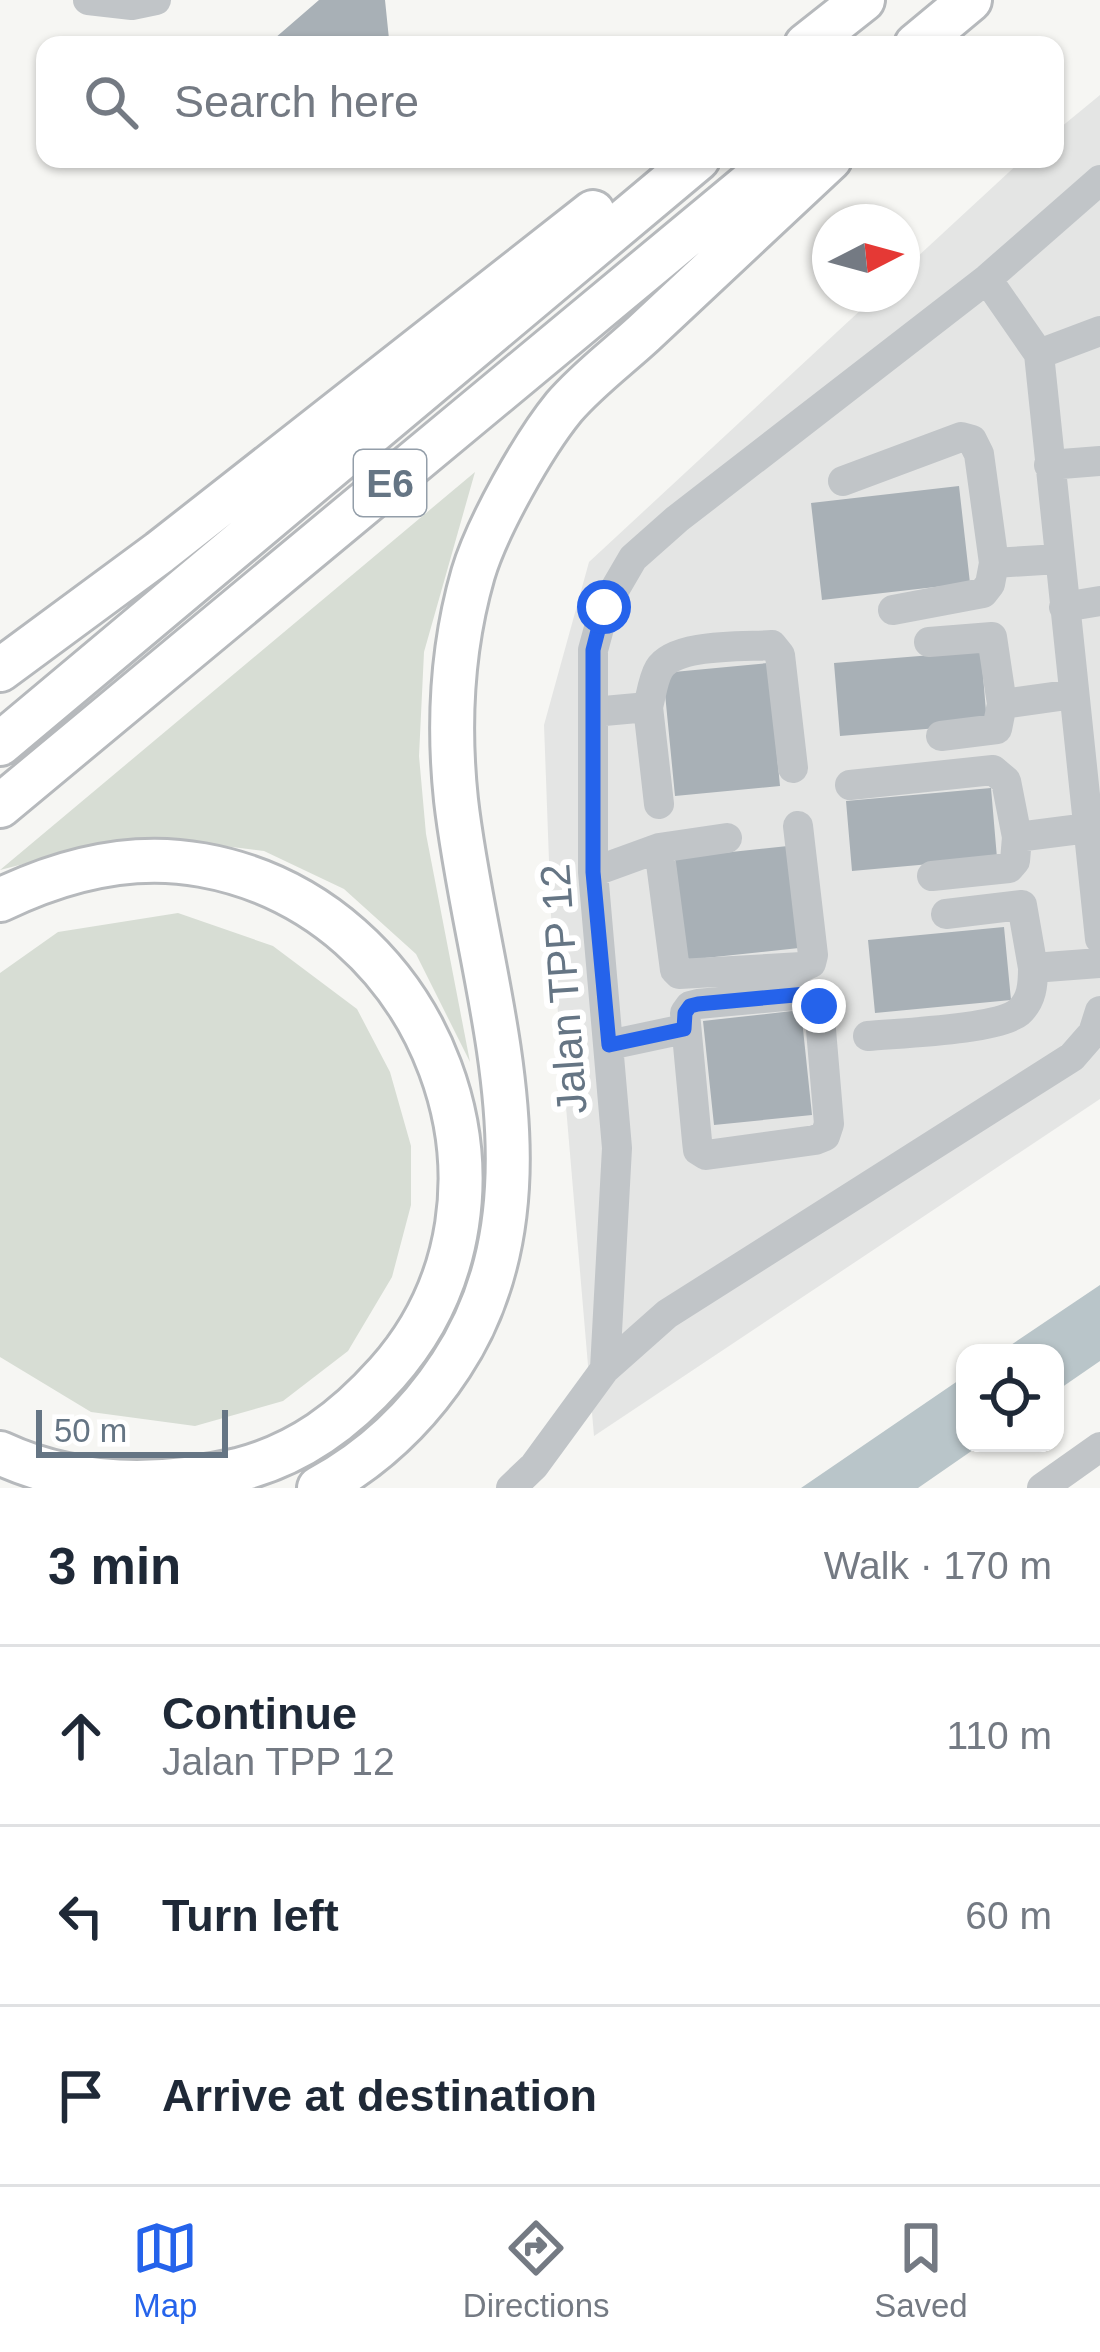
<!DOCTYPE html>
<html lang="en">
<head>
<meta charset="utf-8">
<style>
  :root { --surface:#fff; --page:#f6f6f7; --text:#1f2937; --muted:#747a83; --line:#e0e1e3; --accent:#2563eb }
  body { margin:0; font-family:Arial,sans-serif; background:var(--page); color:var(--text) }
  .controls { position:absolute; right:36px; bottom:36px; display:grid; overflow:hidden; border-radius:24px; box-shadow:0 3px 9px #0004 }
  .controls button { width:108px; height:108px; display:grid; place-items:center; padding:0; border:0; border-bottom:3px solid var(--line); background:var(--surface); color:var(--text); font:60px sans-serif }
  .compass { position:absolute; left:812px; top:204px; width:108px; height:108px; border-radius:50%; background:var(--surface); box-shadow:0 3px 9px #0004; rotate:84deg }
  .scale { position:absolute; left:36px; bottom:30px; width:192px; box-sizing:border-box; padding-left:12px; border:6px solid #657584; border-top:0; font-size:33px; line-height:42px; white-space:nowrap; color:#657584; -webkit-text-stroke:9px #fff; paint-order:stroke }
  .stop { position:absolute; width:36px; height:36px; margin:-27px; border:9px solid #2563eb; border-radius:50%; background:#fff }
  .stop.end { background:#2563eb; border-color:#fff; box-shadow:0 3px 12px #0008 }
  .list { margin:0; padding:0; list-style:none }
  h2 { display:flex; justify-content:space-between; align-items:center; height:156px; margin:0; padding:0 48px; font-size:51px }
  h2 small { font-size:39px; font-weight:400; color:var(--muted) }
  .list li { display:grid; grid-template-columns:78px 1fr auto; gap:36px; align-items:center; box-sizing:border-box; height:180px; padding:0 48px; border-top:3px solid var(--line) }
  .list b { display:block; font-size:45px; white-space:nowrap }
  .list p { margin:0; font-size:39px; white-space:nowrap; color:var(--muted) }
  .list em { font-size:39px; font-style:normal; color:var(--muted) }
  .icon { flex:none; width:66px; height:66px; fill:none; stroke:currentColor; stroke-width:2; stroke-linecap:round; stroke-linejoin:round }
  .map { position:relative; flex:none; width:1100px; height:1488px; overflow:hidden }
  .search { position:absolute; background:var(--surface); box-shadow:0 3px 9px #0004; left:36px; right:36px; top:36px; height:132px; display:flex; align-items:center; gap:30px; box-sizing:border-box; padding:0 42px; border-radius:24px; color:var(--muted); font-size:45px }
  .sheet { height:696px; background:var(--surface) }
  nav { display:flex; justify-content:space-around; align-items:center; box-sizing:border-box; height:168px; border-top:3px solid var(--line); background:var(--surface); font-size:33px; color:var(--muted) }
  nav a { display:grid; justify-items:center; gap:6px }
  nav .on { color:var(--accent) }
  .map>svg:first-child { display:block }
  .built { fill:#e4e5e4 }
  .green { fill:#d7ddd4 }
  .water { fill:#b9c5c9 }
  .building { fill:#a8b0b6 }
  .lines { fill:none; stroke-linecap:round; stroke-linejoin:round }
  .highway-casing { stroke:#b6b9bc; stroke-width:48 }
  .minor { stroke:#c1c5c8; stroke-width:30 }
  .highway { stroke:#fff; stroke-width:42 }
  .route { stroke:#2563eb; stroke-width:15 }
  .labels { text-anchor:middle; stroke-width:12; stroke-linejoin:round; paint-order:stroke }
  .shield { fill:#fff; stroke:#939ea9; stroke-width:3 }
  .shield-label { font-size:39px; font-weight:bold; fill:#657584 }
  .street-label { font-size:42px; fill:#657584; stroke:#fff }
</style>
</head>
<body>
<div class="map">
<svg width="1100" height="1488" viewBox="0 0 1100 1488">
  <rect width="100%" height="100%" fill="#f6f6f3"/>
  <path class="built" d="M1100,95V1099L594,1436L552,942L544,725L589,562L878,294H902V271L1023,159H1055V132Z"/>
  <path class="green" d="M475,472L424,652L419,756L426,834L470,1062L416,954L344,889L264,851L176,840L109,842L0,870Z
    M178,913L273,946L357,1009L390,1072L411,1146V1205L392,1277L348,1351L283,1401L195,1426L91,1412L0,1357V973L58,932Z"/>
  <path class="water" d="M1100,1285V1361L1055,1392V1353H999Z
    M965,1376V1443H983L918,1488H801Z"/>
  <path class="building" d="M319,0H385L389,39L382,45H267Z
    M959,486L970,583L822,600L811,503Z
    M981,651L987,724L840,736L834,663Z
    M768,663L780,786L675,796L663,673Z
    M991,788L997,858L852,871L846,801Z
    M788,846L799,948L686,960L675,858Z
    M1004,927L1011,1000L875,1013L868,940Z
    M801,1010L812,1115L714,1125L703,1021Z"/>
  <g class="lines">
    <defs>
      <path id="highway" d="M806,45L863,0
        M916,45L970,0
        M0,670L160,552L593,212
        M0,744L698,159
        M0,806L779,159
        M0,900C62,870 132,852 202,865C432,906 545,1195 387,1373C345,1420 300,1454 238,1470C158,1488 75,1488 0,1453
        M319,1488C374,1458 417,1417 451,1365C564,1194 477,986 456,800C448,724 452,647 473,574C487,527 533,445 564,407C587,380 618,357 644,333C706,275 768,217 830,159"/>
    </defs>
    <use href="#highway" class="highway-casing"/>
    <path class="minor" d="M88,0L132,5L156,0
      M987,279L1039,354L1100,939
      M1039,354L1100,331
      M1049,465L1100,461
      M843,481L961,437L972,440L979,454L994,563
      M1064,607L1100,601
      M893,610L983,593L990,584L994,563L1059,559
      M929,642L992,637L1002,704L1074,694
      M648,707L659,804
      M593,712L648,707C651,696 653,679 659,669C674,643 744,647 772,645L780,655L793,768
      M941,736L997,729L1002,704
      M850,785L993,770L1006,781L1017,837L1088,828
      M659,848L675,970L679,974L802,967L811,963L813,955L798,826
      M593,872L659,848L727,838
      M932,876L1009,868L1015,861L1017,837
      M946,914L1022,905L1033,968
      M806,994L819,1006L829,1124L825,1136L815,1140L706,1155L698,1150L697,1141L685,1013L690,1006L698,1004Z
      M868,1036C899,1033 998,1030 1019,1012C1032,1000 1033,985 1033,968L1100,963
      M609,1045L684,1029
      M605,1369L617,1148L593,872V650L605,606L633,558L677,519L987,279L1100,180
      M511,1488L534,1466L605,1369L667,1314L1072,1057L1093,1033L1100,1011
      M1042,1488L1100,1447"/>
    <use href="#highway" class="highway"/>
  </g>
  <g class="lines">
    <path class="route" d="M604,607L593,650V872L609,1045L684,1029L685,1013L690,1006L698,1004L806,994L819,1006"/>
  </g>
  <g class="labels">
    <rect class="shield" x="354" y="450" width="72" height="66" rx="9"/>
    <g class="shield-label">
      <text x="390" y="497">E6</text>
    </g>
    <g class="street-label">
      <text transform="translate(563 989) rotate(-94)" y="15">Jalan TPP 12</text>
    </g>
  </g>
</svg>
<div class="controls">
<button><svg class="icon" aria-label="locate" viewBox="0 0 24 24"><circle cx="12" cy="12" r="6"/><path d="M12 2v4M12 18v4M2 12h4M18 12h4"/></svg></button>
</div>
<svg class="compass" viewBox="-18 -18 36 36"><path d="M0-13l5 13h-10z" fill="#e53935"/><path d="M0 13l5-13h-10z" fill="#747a83"/></svg>
<div class="scale">50 m</div>
<div class="stop" style="left:604px;top:607px"></div>
<div class="stop end" style="left:819px;top:1006px"></div>
<div class="search"><svg class="icon" aria-label="search" viewBox="0 0 24 24"><circle cx="10" cy="10" r="6"/><path d="M15 15l6 6"/></svg>Search here</div>
</div>
<section class="sheet">
<h2>3 min<small>Walk · 170 m</small></h2>
<ul class="list">
<li><svg class="icon" aria-label="ahead" viewBox="0 0 24 24"><path d="M12 20V5M6 11l6-6 6 6"/></svg><div><b>Continue</b><p>Jalan TPP 12</p></div><em>110 m</em></li>
<li><svg class="icon" aria-label="left" viewBox="0 0 24 24"><path d="M17 20v-9H6M10 6l-5 5 5 5"/></svg><div><b>Turn left</b></div><em>60 m</em></li>
<li><svg class="icon" aria-label="arrive" viewBox="0 0 24 24"><path d="M6 21V4h12l-3 4 3 4H6"/></svg><div><b>Arrive at destination</b></div></li>
</ul>
</section>
<nav>
<a class="on"><svg class="icon" aria-label="map" viewBox="0 0 24 24"><path d="M3 6l6-2 6 2 6-2v14l-6 2-6-2-6 2zM9 4v14M15 6v14"/></svg>Map</a>
<a><svg class="icon" aria-label="directions" viewBox="0 0 24 24"><path d="M12 3l9 9-9 9-9-9zM9 14v-3h6M13 9l2 2-2 2"/></svg>Directions</a>
<a><svg class="icon" aria-label="saved" viewBox="0 0 24 24"><path d="M7 4h10v16l-5-4-5 4z"/></svg>Saved</a>
</nav>
</body>
</html>
